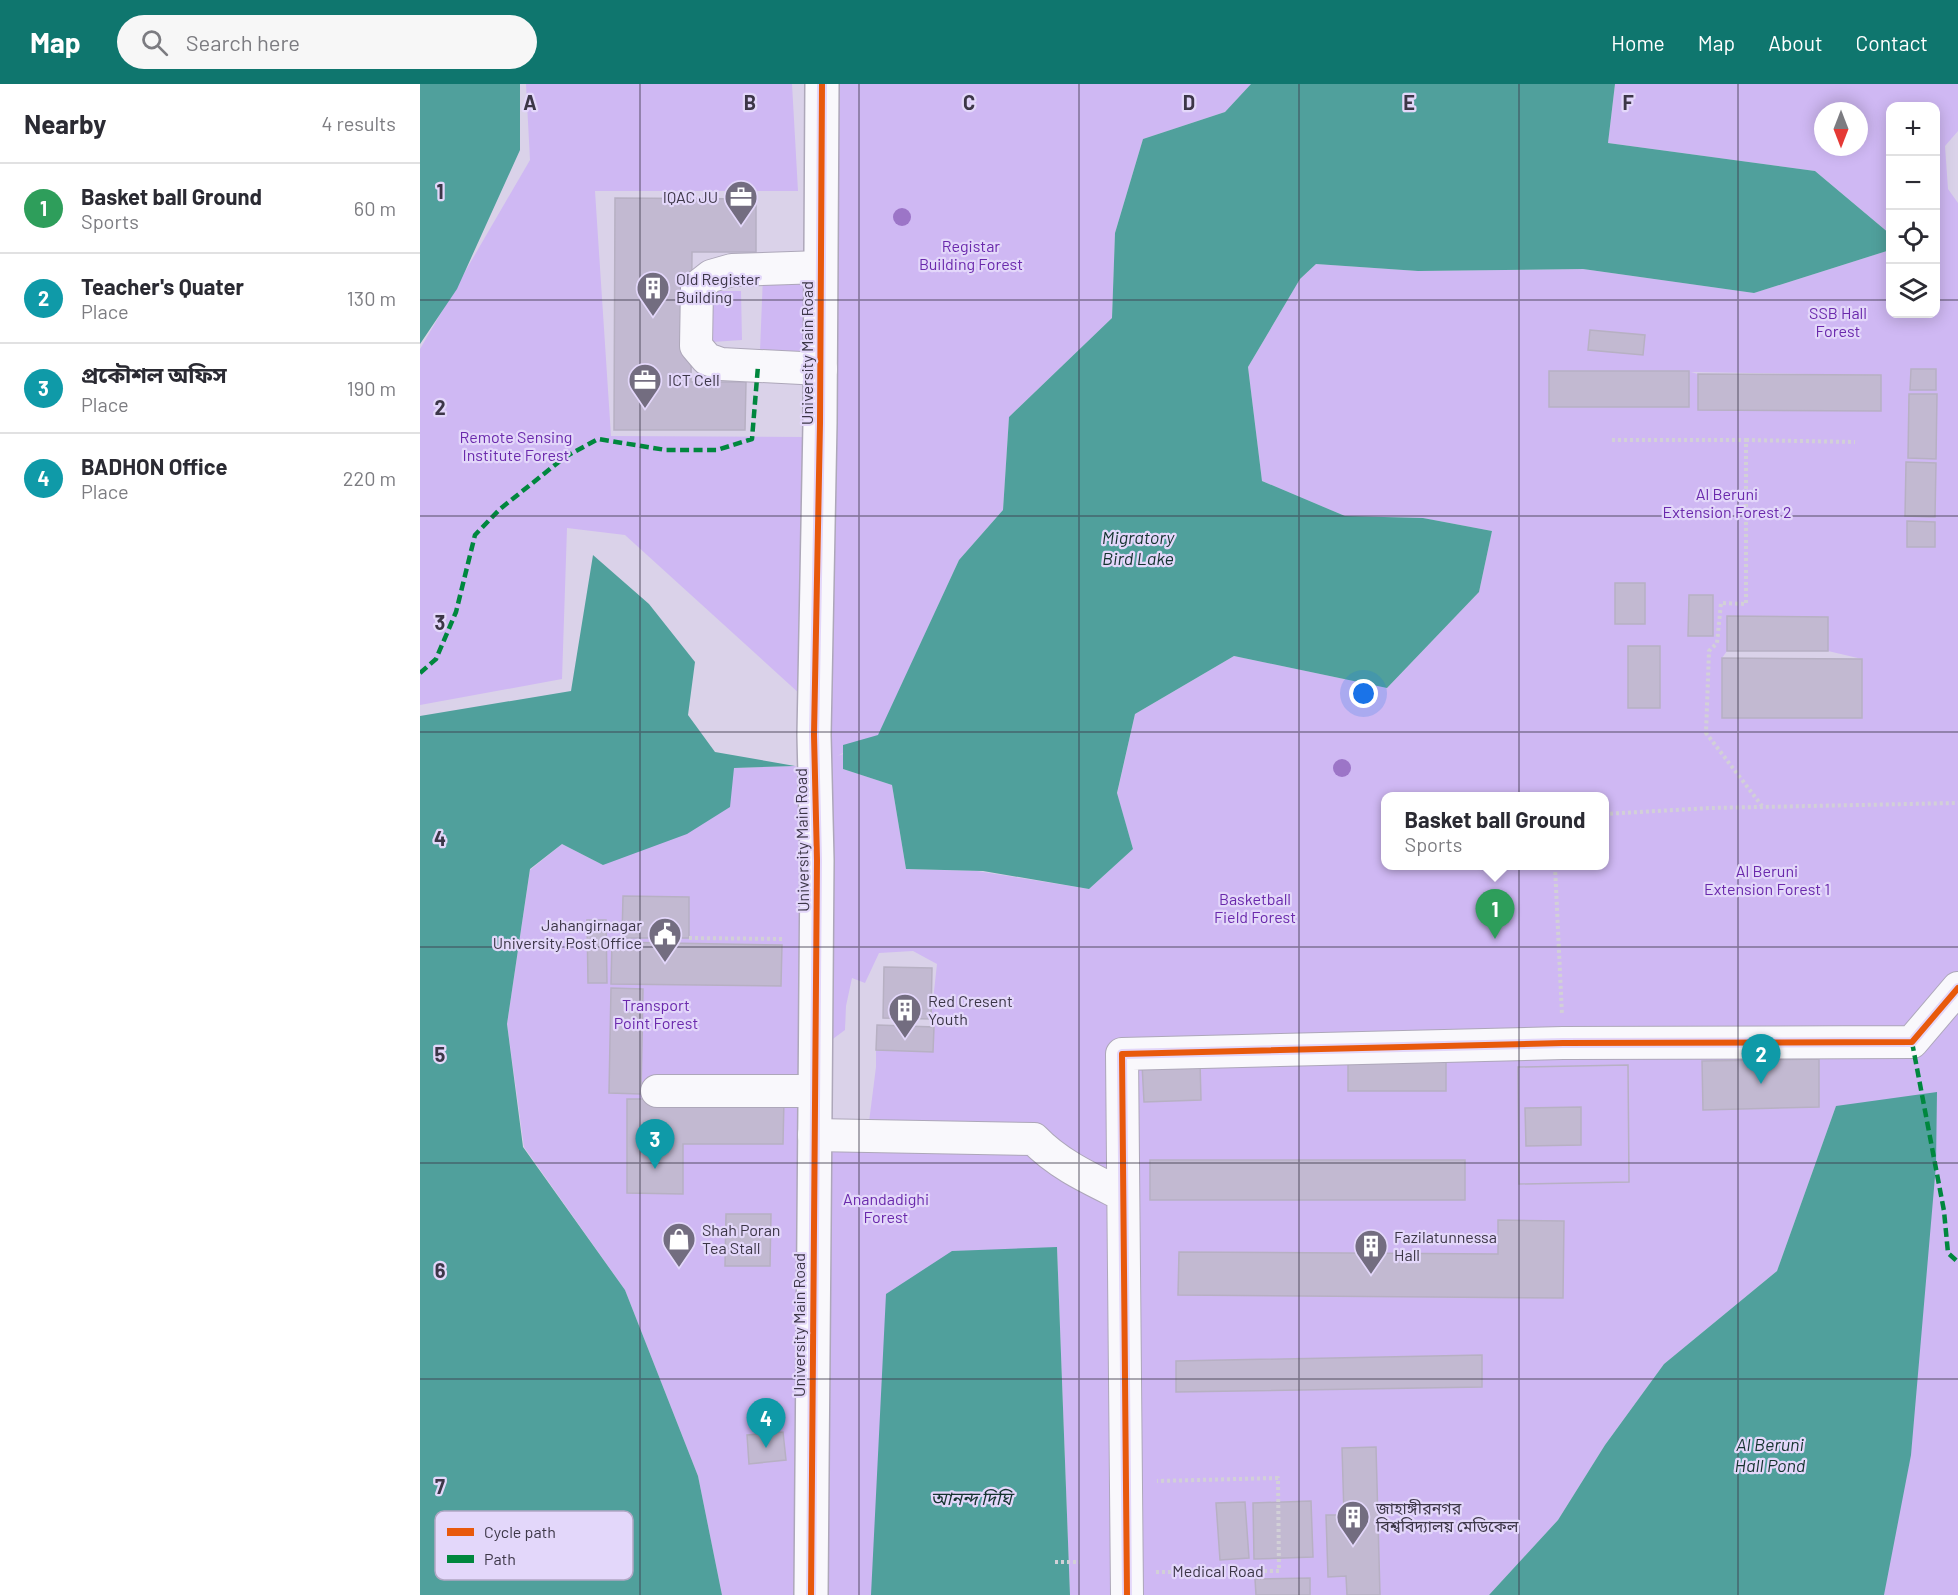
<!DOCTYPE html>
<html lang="en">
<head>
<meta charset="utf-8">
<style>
  :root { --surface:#fff; --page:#f7f7f7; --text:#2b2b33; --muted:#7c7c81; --line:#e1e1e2; --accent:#0f766e }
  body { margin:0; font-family:Barlow,"Noto Sans Bengali",sans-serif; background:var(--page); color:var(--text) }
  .controls { position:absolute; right:18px; top:18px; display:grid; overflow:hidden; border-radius:12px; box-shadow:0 3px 15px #0003 }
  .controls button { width:54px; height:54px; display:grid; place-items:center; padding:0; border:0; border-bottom:2px solid var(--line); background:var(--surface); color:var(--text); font:30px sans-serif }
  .compass { position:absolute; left:1394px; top:18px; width:54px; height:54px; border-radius:50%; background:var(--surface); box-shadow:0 3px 15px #0003; rotate:180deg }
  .you { position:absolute; left:944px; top:610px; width:21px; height:21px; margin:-15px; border:4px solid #fff; border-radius:50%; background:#1a73e8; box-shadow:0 0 0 9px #1a73e833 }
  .badge { display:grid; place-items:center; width:39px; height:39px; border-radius:50%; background:var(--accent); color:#fff; font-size:20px; font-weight:700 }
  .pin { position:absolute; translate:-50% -50px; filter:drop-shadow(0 2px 3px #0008) }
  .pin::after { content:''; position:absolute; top:32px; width:21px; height:18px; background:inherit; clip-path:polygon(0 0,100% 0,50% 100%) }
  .popup { position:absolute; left:961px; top:708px; width:228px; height:78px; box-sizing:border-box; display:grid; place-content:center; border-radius:12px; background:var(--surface); filter:drop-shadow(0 2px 4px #0005); font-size:20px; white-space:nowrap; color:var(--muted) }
  .popup b { font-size:22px; color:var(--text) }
  .popup::after { content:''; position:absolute; left:50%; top:100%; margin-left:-12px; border:12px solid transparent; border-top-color:var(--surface) }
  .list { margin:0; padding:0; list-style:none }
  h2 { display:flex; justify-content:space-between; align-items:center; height:78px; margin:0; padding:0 24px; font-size:26px }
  h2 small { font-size:20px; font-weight:400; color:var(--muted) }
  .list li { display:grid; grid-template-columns:39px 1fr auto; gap:18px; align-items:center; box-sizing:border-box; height:90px; padding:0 24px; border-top:2px solid var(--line) }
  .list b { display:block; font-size:22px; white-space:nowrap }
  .list p { margin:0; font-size:20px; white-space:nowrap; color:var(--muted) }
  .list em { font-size:20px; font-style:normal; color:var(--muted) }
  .icon { flex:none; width:33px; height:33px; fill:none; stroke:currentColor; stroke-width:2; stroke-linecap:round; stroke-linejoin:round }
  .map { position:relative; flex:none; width:1538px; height:1511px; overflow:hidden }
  header { display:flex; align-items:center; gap:36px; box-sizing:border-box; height:84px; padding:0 30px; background:var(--accent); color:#fff }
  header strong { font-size:28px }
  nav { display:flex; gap:33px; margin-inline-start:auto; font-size:21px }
  .search { width:420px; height:54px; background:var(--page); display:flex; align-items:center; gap:15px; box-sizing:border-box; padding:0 21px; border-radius:33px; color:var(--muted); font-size:22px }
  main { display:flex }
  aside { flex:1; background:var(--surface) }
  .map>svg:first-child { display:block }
  .green { fill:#cfb8f3; fill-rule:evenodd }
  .water { fill:#50a09c }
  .building { fill:#c2b9d1; stroke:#b7b0c3; stroke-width:1.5; fill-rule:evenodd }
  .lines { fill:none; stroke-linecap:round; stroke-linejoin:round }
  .street-casing { stroke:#ada7b9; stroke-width:34 }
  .secondary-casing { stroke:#ada7b9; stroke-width:36 }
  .path { stroke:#d2d0d7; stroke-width:4; stroke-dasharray:3 3; stroke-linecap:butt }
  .street { stroke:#f9f8fc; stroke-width:32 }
  .secondary { stroke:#f9f8fc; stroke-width:33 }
  .quiet { stroke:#00873e; stroke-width:4.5; stroke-dasharray:9 4.5; stroke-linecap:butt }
  .cycleway-casing { stroke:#e3d7fa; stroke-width:10 }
  .cycleway { stroke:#e8590c; stroke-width:6 }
  .tree { fill:#9c75c7 }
  .grid { fill:none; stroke:#3c3647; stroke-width:1.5; stroke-opacity:0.55 }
  .labels { text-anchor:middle; stroke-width:4.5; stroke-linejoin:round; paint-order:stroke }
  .poi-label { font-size:16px; fill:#3c3647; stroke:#e3d7fa; text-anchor:start }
  .park-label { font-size:16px; fill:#6a29ac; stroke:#e3d7fa }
  .street-label { font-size:16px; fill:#3c3647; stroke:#e3d7fa }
  .water-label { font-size:18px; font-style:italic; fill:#14332e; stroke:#e3d7fa }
  .key { fill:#e3d7fa; stroke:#b1a7c4; stroke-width:1.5 }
  .key-label { font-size:16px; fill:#3c3647 }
  .grid-label { font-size:20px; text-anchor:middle; font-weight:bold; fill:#3c3647; stroke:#e3d7fa; stroke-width:4.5; stroke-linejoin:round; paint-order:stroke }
</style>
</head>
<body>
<header>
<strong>Map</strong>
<div class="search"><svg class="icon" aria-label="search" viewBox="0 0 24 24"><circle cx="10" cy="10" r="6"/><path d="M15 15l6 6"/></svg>Search here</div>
<nav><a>Home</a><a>Map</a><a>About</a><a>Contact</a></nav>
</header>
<main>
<aside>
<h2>Nearby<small>4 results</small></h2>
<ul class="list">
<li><span class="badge" style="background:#2e9e5b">1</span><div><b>Basket ball Ground</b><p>Sports</p></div><em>60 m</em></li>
<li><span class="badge" style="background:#0f9aa8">2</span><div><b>Teacher's Quater</b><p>Place</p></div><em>130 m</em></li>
<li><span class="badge" style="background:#0f9aa8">3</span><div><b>প্রকৌশল অফিস</b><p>Place</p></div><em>190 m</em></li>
<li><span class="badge" style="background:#0f9aa8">4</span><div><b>BADHON Office</b><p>Place</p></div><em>220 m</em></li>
</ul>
</aside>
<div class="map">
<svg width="1538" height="1511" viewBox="0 0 1538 1511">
  <rect width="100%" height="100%" fill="#dad2e9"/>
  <path class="green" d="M106,0H372L378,107H175L191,352L385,353L381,611L205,451L147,444L142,595L0,621V265L110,76Z
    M417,0H831L805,28L723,55L695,149L692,234L589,333L583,426L539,476L458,652L417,672L423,670V685L472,701L486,785L557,787L669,805L713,765L697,710L715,630L814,572L967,604L1059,508L1072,447L1003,434L925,432L842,397L828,283L880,195L896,180L998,187L1163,185L1334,209L1470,166V230H1516V22H1470V150L1395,87L1188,59L1195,0H1538V47L1525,62L1528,105L1538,119V1511H1454L1416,1022L1357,1187L1244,1280L1185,1361L1138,1436L1069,1511H650L637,1163L451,1511H391L394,1051L614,1055L703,1110L692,963L688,1091L607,1042L449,1038L456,983V966L513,968L511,935L517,880L493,867L459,869L445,899L432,894L426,922L425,946L406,960ZM1403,27H1439V63H1403ZM1271,288L1460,291V327L1278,326V290ZM1195,499H1225V540H1195ZM1269,511H1293V552L1268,551ZM1307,532L1408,533V567L1442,575V634H1302V574L1307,567ZM1208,562H1240V624H1208ZM966,712H1184V782H966Z
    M343,191L395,193L392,269L340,267Z
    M293,207H321L322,256L292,258Z
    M375,682L383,687L378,1511H302L278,1392L205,1206L104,1063L87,940L110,786L142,760L183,781L314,684Z"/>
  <path class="water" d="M0,0H100V66L37,205L0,260Z
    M831,0H1195L1188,59L1395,87L1470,150V166L1334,209L1163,185L998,187L896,180L880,195L828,283L842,397L925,432L1003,434L1072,447L1059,508L967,604L814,572L715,630L697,709L713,765L669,805L563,787L486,785L472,701L423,685V661L458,651L539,476L583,426L589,333L692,234L695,149L723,55L805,28Z
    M173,471L229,520L275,578L268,631L295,668L375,682L314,684L310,723L267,750L183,781L142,760L110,785L87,940L103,1063L205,1206L278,1392L302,1511H0V632L151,607Z
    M1517,1008L1516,1081L1491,1371L1464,1511H1069L1138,1436L1185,1361L1244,1280L1357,1187L1416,1022Z
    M637,1163L650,1511H451L466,1210L532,1167Z"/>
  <path class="building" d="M195,114L336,115V168H272L271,298H326L325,346H194Z
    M1170,246L1225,251L1223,271L1168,266Z
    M1491,285H1516V306H1490Z
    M1129,287H1269V323H1129Z
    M1278,290L1461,291V327L1278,326Z
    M1489,310H1517L1516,375L1488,374Z
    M1486,378L1516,379L1515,433L1485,432Z
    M1487,437L1515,438V463H1487Z
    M1195,499H1225V540H1195Z
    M1269,511H1293V552H1268Z
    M1307,532L1408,533V567H1307Z
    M1208,562H1240V624H1208Z
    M1302,574L1442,575V634H1302Z
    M203,812L269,813V854H202Z
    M167,836H186L187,899H168Z
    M192,858L362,861L361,902L191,900Z
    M464,883L512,884L511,935L463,934Z
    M191,904L223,905L221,1010L189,1009Z
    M457,941L514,943L513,968L456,966Z
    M1399,975V1023L1283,1026L1282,977Z
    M928,977H1026V1007H928Z
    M780,978L781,1016L724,1018L722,980Z
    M1208,981L1209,1098L1099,1100L1098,983ZM1161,1023V1061L1106,1062L1105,1024Z
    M1208,981L1209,1098L1099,1100L1098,983Z
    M207,1015H364L363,1060H263V1110L207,1109Z
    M730,1076H1045V1116H730Z
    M306,1130H351L350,1182H305Z
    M1078,1136L1144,1137L1143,1214L758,1211L759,1168L1078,1170Z
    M1062,1271V1303L756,1308V1277Z
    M363,1348L366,1376L329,1380L327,1351Z
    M956,1363L960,1511H927L926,1492L908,1493L906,1431H924L922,1364Z
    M891,1417L893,1473L834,1475L833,1419Z
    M825,1418L829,1474L800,1476L796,1419Z
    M890,1494V1511H836L835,1495Z"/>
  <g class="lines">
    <defs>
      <path id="street" d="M401,285L301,280L287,275L276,262L277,203L291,192L312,186L401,183
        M237,1007H395
        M394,1051L614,1055C639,1081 671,1095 703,1111
        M707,1511L702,970L1143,959L1492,958L1538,904"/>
      <path id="secondary" d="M391,1511L397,776L394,651L400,339L402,0"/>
    </defs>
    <use href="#street" class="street-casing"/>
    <use href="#secondary" class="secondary-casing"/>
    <path class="path" d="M1192,356H1326V520L1301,519L1297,559L1289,567L1286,649L1342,722
      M1326,356L1435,358
      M1184,730L1290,724L1538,719
      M1135,782L1142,931
      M269,854L365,855
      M635,1478H660
      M736,1488L859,1487L858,1394L737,1397"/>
    <use href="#street" class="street"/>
    <use href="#secondary" class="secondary"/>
    <path class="quiet" d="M0,589L16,575L36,528L55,451L80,425L145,373L178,355L246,366H297L332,355L338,282
      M1492,958L1524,1127L1528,1169L1538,1178"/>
    <defs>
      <path id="cycleway" d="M391,1511L397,776L394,651L400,339L402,0
        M707,1511L702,970L1143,959L1492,958L1538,904"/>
    </defs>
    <use href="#cycleway" class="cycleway-casing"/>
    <use href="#cycleway" class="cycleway"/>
  </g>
  <g class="tree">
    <circle cx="482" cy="133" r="9"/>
    <circle cx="922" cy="684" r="9"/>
  </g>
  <path class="grid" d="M220,0V1511M439,0V1511M659,0V1511M879,0V1511M1099,0V1511M1318,0V1511M0,216H1470M1516,216H1538M0,432H1538M0,648H1538M0,863H1538M0,1079H1538M0,1295H1538"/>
  <defs>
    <symbol id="office-pin" viewBox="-11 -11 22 30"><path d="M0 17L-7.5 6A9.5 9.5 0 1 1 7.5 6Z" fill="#736d80" stroke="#e3d7fa"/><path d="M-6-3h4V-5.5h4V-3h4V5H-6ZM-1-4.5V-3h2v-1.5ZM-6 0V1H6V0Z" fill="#fff"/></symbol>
    <symbol id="building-pin" viewBox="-11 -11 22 30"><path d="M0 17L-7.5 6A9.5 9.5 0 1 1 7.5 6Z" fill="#736d80" stroke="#e3d7fa"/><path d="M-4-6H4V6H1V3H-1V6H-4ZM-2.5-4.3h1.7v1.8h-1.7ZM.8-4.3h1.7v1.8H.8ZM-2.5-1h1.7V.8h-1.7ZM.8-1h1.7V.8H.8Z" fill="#fff"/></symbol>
    <symbol id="civic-pin" viewBox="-11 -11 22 30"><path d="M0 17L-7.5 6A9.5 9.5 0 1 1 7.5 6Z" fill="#736d80" stroke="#e3d7fa"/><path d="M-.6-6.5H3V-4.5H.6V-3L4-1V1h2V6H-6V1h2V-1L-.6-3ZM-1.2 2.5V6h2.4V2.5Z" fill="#fff"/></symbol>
    <symbol id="shop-pin" viewBox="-11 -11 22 30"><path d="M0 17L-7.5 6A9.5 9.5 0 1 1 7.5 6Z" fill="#736d80" stroke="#e3d7fa"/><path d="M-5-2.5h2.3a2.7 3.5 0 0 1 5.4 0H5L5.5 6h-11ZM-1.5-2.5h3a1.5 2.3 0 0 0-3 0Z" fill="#fff"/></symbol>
  </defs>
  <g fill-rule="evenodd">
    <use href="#office-pin" x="302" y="94" width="38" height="52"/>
    <use href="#building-pin" x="214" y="185" width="38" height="52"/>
    <use href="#office-pin" x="206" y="277" width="38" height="52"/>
    <use href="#civic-pin" x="226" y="831" width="38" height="52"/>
    <use href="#building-pin" x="466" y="907" width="38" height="52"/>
    <use href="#shop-pin" x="240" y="1136" width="38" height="52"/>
    <use href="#building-pin" x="932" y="1143" width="38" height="52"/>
    <use href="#building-pin" x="914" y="1414" width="38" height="52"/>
  </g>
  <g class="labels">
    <g class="poi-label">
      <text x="298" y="119" text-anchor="end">IQAC JU</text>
      <text x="256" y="201">Old Register<tspan x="256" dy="18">Building</tspan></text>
      <text x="248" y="302">ICT Cell</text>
      <text x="222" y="847" text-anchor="end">Jahangirnagar<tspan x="222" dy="18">University Post Office</tspan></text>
      <text x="508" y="923">Red Cresent<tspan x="508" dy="18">Youth</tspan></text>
      <text x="282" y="1152">Shah Poran<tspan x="282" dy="18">Tea Stall</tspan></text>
      <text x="974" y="1159">Fazilatunnessa<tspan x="974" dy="18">Hall</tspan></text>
      <text x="956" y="1430">জাহাঙ্গীরনগর<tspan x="956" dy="18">বিশ্ববিদ্যালয় মেডিকেল</tspan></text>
    </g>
    <g class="park-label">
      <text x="551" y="168">Registar<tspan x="551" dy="18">Building Forest</tspan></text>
      <text x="1418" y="235">SSB Hall<tspan x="1418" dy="18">Forest</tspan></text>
      <text x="96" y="359">Remote Sensing<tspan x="96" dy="18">Institute Forest</tspan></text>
      <text x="1307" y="416">Al Beruni<tspan x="1307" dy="18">Extension Forest 2</tspan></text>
      <text x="1347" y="793">Al Beruni<tspan x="1347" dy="18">Extension Forest 1</tspan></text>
      <text x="835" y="821">Basketball<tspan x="835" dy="18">Field Forest</tspan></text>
      <text x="236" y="927">Transport<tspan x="236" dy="18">Point Forest</tspan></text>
      <text x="466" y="1121">Anandadighi<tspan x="466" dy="18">Forest</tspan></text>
    </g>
    <g class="street-label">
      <text transform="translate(387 269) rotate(-90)" y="6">University Main Road</text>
      <text transform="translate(382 756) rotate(-91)" y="6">University Main Road</text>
      <text transform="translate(379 1241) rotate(-90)" y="6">University Main Road</text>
      <text x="798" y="1493">Medical Road</text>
    </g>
    <g class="water-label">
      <text x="718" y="460">Migratory<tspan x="718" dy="21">Bird Lake</tspan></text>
      <text x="1350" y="1367">Al Beruni<tspan x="1350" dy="21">Hall Pond</tspan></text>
      <text x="551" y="1421">আনন্দ দিঘি</text>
    </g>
  </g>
  <rect x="15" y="1427" width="198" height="69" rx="9" class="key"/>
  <rect x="27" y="1444" width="27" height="8" fill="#e8590c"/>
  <rect x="27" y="1471" width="27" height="8" fill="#00873e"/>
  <g class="key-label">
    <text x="64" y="1454">Cycle path</text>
    <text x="64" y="1481">Path</text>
  </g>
  <g class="grid-label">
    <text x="110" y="26">A</text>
    <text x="330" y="26">B</text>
    <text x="549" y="26">C</text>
    <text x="769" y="26">D</text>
    <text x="989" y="26">E</text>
    <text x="1208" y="26">F</text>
    <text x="20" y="115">1</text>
    <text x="20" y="331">2</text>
    <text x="20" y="546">3</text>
    <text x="20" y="762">4</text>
    <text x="20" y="978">5</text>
    <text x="20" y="1194">6</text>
    <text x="20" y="1410">7</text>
  </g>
</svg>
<div class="controls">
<button>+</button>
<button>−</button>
<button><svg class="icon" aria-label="locate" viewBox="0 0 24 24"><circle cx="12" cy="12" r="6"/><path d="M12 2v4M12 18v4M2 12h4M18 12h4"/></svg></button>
<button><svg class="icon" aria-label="layers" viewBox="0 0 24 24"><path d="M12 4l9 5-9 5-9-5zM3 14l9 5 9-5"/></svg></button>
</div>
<svg class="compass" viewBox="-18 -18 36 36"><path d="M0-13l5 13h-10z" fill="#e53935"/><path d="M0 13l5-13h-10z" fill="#7c7c81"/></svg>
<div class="you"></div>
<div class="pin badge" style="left:1075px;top:855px;background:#2e9e5b">1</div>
<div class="popup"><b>Basket ball Ground</b>Sports</div>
<div class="pin badge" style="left:1341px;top:1000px;background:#0f9aa8">2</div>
<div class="pin badge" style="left:235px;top:1085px;background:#0f9aa8">3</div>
<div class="pin badge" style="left:346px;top:1364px;background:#0f9aa8">4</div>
</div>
</main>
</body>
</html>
